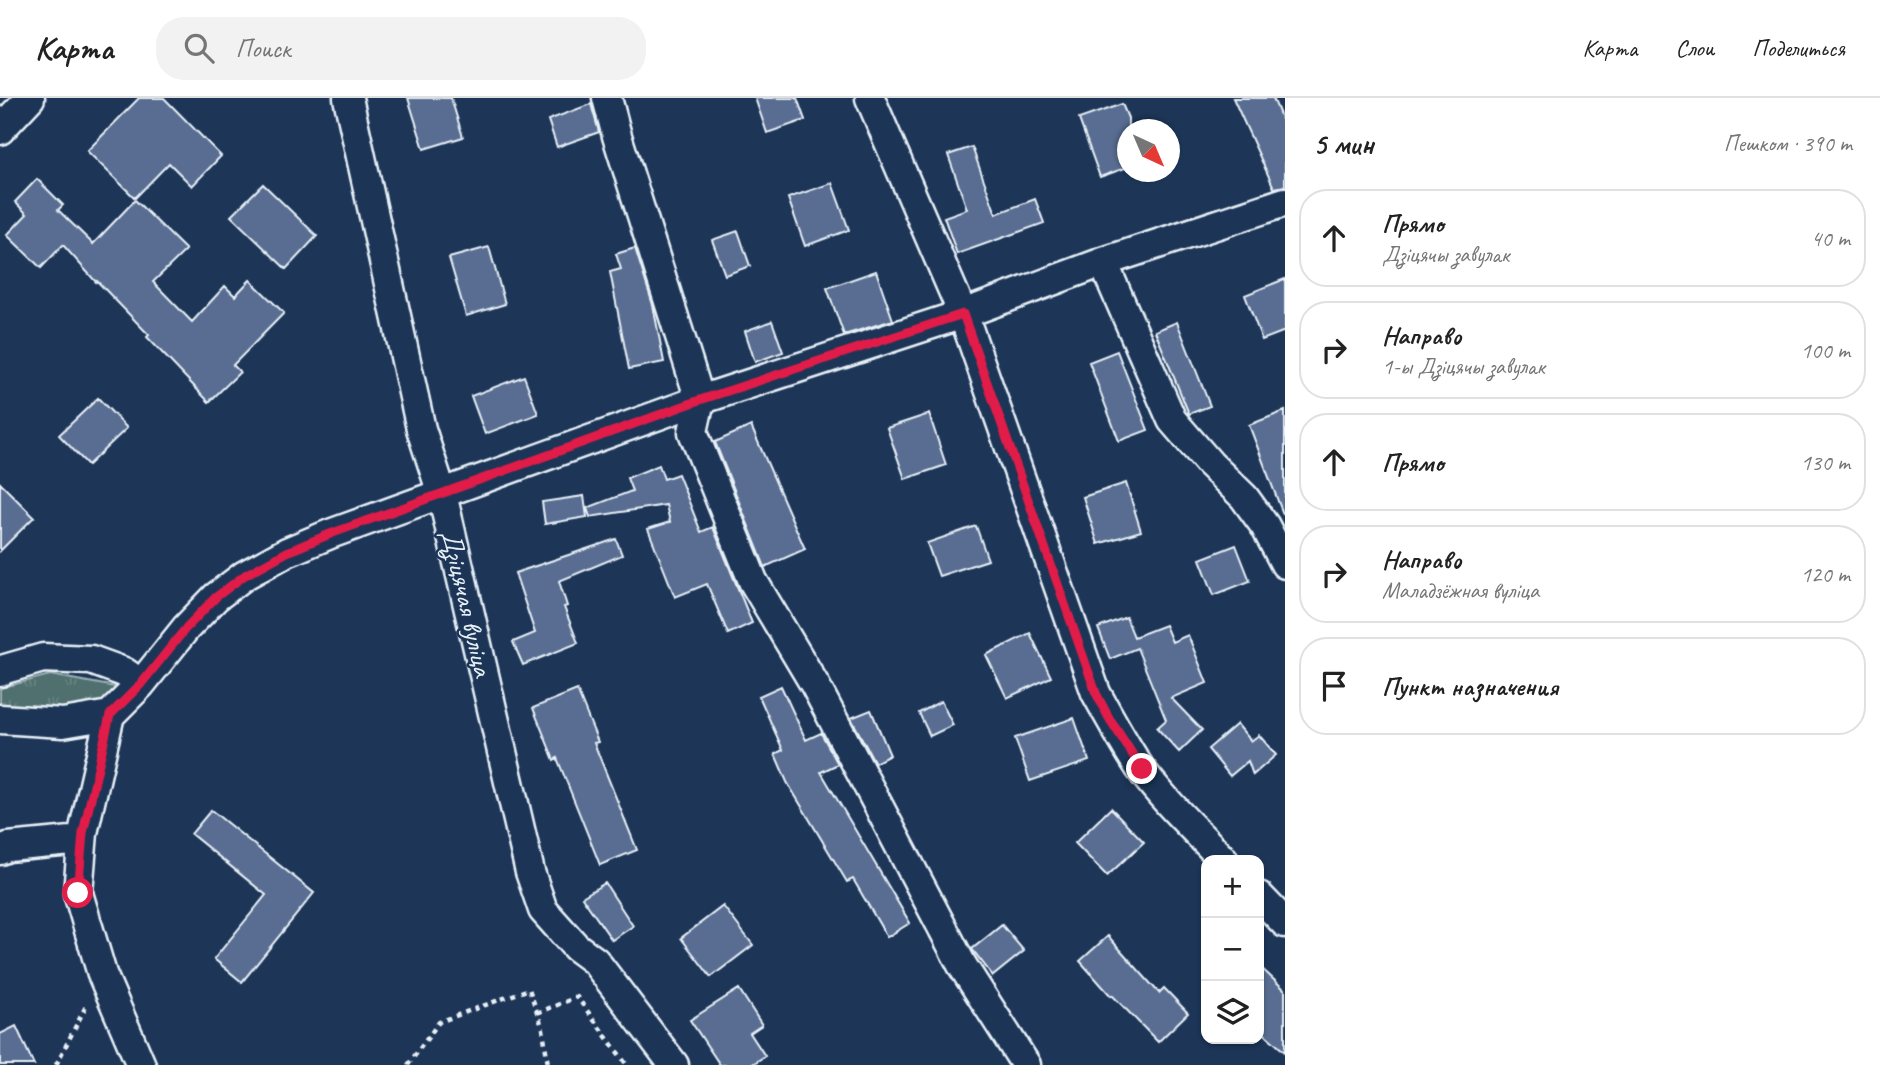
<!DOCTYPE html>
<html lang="ru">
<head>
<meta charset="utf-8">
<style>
  :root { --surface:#fff; --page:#f2f2f2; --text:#222; --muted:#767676; --line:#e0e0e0 }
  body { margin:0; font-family:Caveat,sans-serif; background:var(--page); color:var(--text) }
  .controls { position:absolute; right:21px; bottom:21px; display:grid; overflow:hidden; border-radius:14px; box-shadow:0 2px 5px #0004 }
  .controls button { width:63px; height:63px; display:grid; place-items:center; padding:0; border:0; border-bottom:2px solid var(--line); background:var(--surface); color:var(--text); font:35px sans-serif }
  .compass { position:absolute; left:1117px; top:21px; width:63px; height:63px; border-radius:50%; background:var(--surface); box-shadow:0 2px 5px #0004; rotate:136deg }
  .stop { position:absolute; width:21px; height:21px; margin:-16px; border:5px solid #e11d48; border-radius:50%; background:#fff }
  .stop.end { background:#e11d48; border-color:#fff; box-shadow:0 2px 7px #0008 }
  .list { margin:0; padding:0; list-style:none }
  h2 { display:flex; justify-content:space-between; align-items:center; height:91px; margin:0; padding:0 28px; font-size:30px }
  h2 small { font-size:23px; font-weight:400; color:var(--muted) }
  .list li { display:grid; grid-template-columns:46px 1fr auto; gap:21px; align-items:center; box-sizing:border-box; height:98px; margin:0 14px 14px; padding:0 14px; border:2px solid var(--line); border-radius:28px }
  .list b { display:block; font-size:26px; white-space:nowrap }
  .list p { margin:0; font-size:23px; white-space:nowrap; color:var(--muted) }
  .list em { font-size:23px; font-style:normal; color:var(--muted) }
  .icon { flex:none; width:38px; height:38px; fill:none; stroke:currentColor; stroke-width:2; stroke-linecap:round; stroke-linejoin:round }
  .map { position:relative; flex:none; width:1285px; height:967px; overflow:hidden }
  header { display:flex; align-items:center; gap:42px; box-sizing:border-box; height:98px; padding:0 35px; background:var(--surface); border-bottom:2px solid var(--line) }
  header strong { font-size:33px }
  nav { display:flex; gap:38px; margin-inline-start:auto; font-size:24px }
  .search { width:490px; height:63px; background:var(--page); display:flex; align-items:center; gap:18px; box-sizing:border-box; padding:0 24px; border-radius:28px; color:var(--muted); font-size:26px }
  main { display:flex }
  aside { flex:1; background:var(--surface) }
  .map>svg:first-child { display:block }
  .grass { fill:url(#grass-tufts); stroke:#9cb0b3; stroke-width:2 }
  .building { fill:#596d91; stroke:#e8f1f8; stroke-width:2 }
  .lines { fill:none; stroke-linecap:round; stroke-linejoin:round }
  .minor-casing { stroke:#e8f1f8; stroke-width:33 }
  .path { stroke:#e8f1f8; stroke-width:4.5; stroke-dasharray:5 5; stroke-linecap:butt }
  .minor { stroke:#1d3557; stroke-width:28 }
  .route { stroke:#e11d48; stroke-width:9 }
  .labels { text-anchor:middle; stroke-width:5; stroke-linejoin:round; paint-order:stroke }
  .street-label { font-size:28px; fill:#e8f1f8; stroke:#1d3557 }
</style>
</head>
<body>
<header>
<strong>Карта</strong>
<div class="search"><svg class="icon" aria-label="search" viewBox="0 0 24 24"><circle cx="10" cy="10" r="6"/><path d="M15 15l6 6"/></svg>Поиск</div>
<nav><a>Карта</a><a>Слои</a><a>Поделиться</a></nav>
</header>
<main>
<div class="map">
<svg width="1285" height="967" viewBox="0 0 1285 967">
  <defs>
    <pattern id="grass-tufts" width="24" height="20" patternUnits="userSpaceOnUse" patternTransform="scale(1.75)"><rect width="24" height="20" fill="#4f6f6e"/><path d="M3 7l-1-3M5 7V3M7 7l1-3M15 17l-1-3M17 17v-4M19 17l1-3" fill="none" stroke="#688483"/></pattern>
  </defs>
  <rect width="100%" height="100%" fill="#1d3557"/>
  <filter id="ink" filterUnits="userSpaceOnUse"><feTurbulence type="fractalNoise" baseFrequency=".0143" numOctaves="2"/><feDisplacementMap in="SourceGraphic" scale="14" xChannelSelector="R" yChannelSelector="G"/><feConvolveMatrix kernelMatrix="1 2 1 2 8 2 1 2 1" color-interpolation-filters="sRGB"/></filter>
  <g filter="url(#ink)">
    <path class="grass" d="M50,577L121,590L106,605L53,614L0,607V590Z"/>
    <path class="building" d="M139,0H164L221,58L192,88L169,65L135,100L87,53Z
      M408,0H451L463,39L424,51Z
      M755,0H797L805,22L767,35Z
      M1233,0H1273L1285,29V88L1274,90Z
      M591,6L599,34L557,49L548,22Z
      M1122,6L1128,20V69L1100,79L1079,21Z
      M972,49L996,116L1035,101L1044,125L957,156L944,119L967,111L948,57Z
      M37,81L63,107L58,112L93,146L135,102L186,152L153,184L192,224L225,188L235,198L250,182L284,215L233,267L240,274L209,304L147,239L149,237L97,183L96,184L63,147L41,170L7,137L27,116L15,104Z
      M832,85L849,132L805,148L788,100Z
      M263,86L317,138L286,171L231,118Z
      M738,133L750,168L725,177L712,142Z
      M489,149L505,206L466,218L449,160Z
      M635,150L653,207L664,264L629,271L610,174L621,171L616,156Z
      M876,173L893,222L844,237L827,190Z
      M1285,181V233L1262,242L1245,197Z
      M772,223L783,254L755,264L745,233Z
      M1177,224L1210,308L1189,316L1155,233Z
      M1117,253L1148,332L1119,343L1089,264Z
      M524,278L538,316L485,336L471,298Z
      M98,300L127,330L88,367L59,337Z
      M1285,313V415L1283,416L1249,327Z
      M929,316L946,367L905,381L887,330Z
      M751,328L805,451L765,469L715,344Z
      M659,367L664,381L678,376L701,434L713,429L752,525L728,536L707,486L675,499L648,431L670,424L666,407L590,419L587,410L632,393L627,380Z
      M0,385L34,419L0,453Z
      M1126,385L1141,433L1098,446L1083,399Z
      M584,398L587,419L545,426L542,404Z
      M976,428L988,462L939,478L927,445Z
      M616,441L622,457L559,483L567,508L564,509L578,545L523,567L513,544L535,535L515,475Z
      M1236,447L1250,483L1214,497L1200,461Z
      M1126,519L1134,539L1165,527L1172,544L1188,537L1207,585L1171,600L1202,632L1179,654L1157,630L1166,622L1137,550L1110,561L1098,530Z
      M1030,535L1051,579L1007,600L986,557Z
      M781,588L806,642L821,635L838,666L821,674L910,825L887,839L853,781L847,784L787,684L775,656L783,652L759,598Z
      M577,592L598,644L594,645L637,752L600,767L557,660L554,662L533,610Z
      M941,603L953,627L930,638L919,615Z
      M871,612L890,657L875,665L851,620Z
      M1074,620L1089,663L1030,683L1015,640Z
      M1237,626L1251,643L1259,637L1276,657L1253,677L1248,663L1230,678L1208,651Z
      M1111,710L1144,744L1107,778L1075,745Z
      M211,712L314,795L242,884L214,861L266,797L191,736Z
      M605,785L633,828L612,842L582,799Z
      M723,808L753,847L711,879L681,840Z
      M1002,827L1024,853L993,878L972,851Z
      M1108,838L1159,895L1164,890L1188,915L1158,944L1112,897L1111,898L1080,863Z
      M1259,868L1285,892V954L1259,931Z
      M739,891L762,927L750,935L765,958L751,967H720L690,922Z
      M16,928L34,967H0V936Z"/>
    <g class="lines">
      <defs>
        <path id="minor" d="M348,0L421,331L442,396L530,774L543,812L576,849L595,863L674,967
          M607,0L617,38L700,302L693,334L753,483L815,587L962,867L1026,967
          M870,0L963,216L1096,595C1110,620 1124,646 1140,670C1164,703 1196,733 1224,762
          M0,32L30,0
          M1103,164L1172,322L1210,366L1244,399L1265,428L1285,466
          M0,574L5,571L43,560L91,562L124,574L141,586
          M110,617L83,735L78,795L102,876L141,967
          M0,621L63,625L110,617L141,586L186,530L216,499L245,477L287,454L330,436L700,302L963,216L1103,164L1285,104
          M0,752L8,749L82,742
          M1259,798L1285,825"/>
      </defs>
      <use href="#minor" class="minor-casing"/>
      <path class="path" d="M537,915L577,899L627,967
        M56,967L86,908
        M408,967L439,924L529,891L543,931L548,967"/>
      <use href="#minor" class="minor"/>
    </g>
  </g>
  <g class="lines" filter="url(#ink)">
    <path class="route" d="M78,795L83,735L110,617L141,586L186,530L216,499L245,477L287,454L330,436L700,302L963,216L1096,595L1109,620L1142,671"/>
  </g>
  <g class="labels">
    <g class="street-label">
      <text transform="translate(468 505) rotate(77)" y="10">Дзіцячая вуліца</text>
    </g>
  </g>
</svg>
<div class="controls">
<button>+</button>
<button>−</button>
<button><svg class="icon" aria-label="layers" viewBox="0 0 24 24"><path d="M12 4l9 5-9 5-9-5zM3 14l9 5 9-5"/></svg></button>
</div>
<svg class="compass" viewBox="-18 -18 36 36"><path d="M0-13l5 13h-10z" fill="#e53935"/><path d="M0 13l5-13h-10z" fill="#767676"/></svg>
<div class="stop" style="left:78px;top:795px"></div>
<div class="stop end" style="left:1142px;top:671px"></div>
</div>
<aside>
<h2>5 мин<small>Пешком · 390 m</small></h2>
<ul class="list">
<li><svg class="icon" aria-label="ahead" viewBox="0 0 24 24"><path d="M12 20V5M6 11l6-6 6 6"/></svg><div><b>Прямо</b><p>Дзіцячы завулак</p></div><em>40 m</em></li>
<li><svg class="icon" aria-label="right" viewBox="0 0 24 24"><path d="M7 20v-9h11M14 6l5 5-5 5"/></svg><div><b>Направо</b><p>1-ы Дзіцячы завулак</p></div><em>100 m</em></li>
<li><svg class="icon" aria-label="ahead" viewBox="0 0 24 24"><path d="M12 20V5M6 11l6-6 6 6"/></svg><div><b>Прямо</b></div><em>130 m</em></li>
<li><svg class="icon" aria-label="right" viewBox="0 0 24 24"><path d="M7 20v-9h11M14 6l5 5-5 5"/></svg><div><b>Направо</b><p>Маладзёжная вуліца</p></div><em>120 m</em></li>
<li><svg class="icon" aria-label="arrive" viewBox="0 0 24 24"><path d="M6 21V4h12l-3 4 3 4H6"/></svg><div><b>Пункт назначения</b></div></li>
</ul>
</aside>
</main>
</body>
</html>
